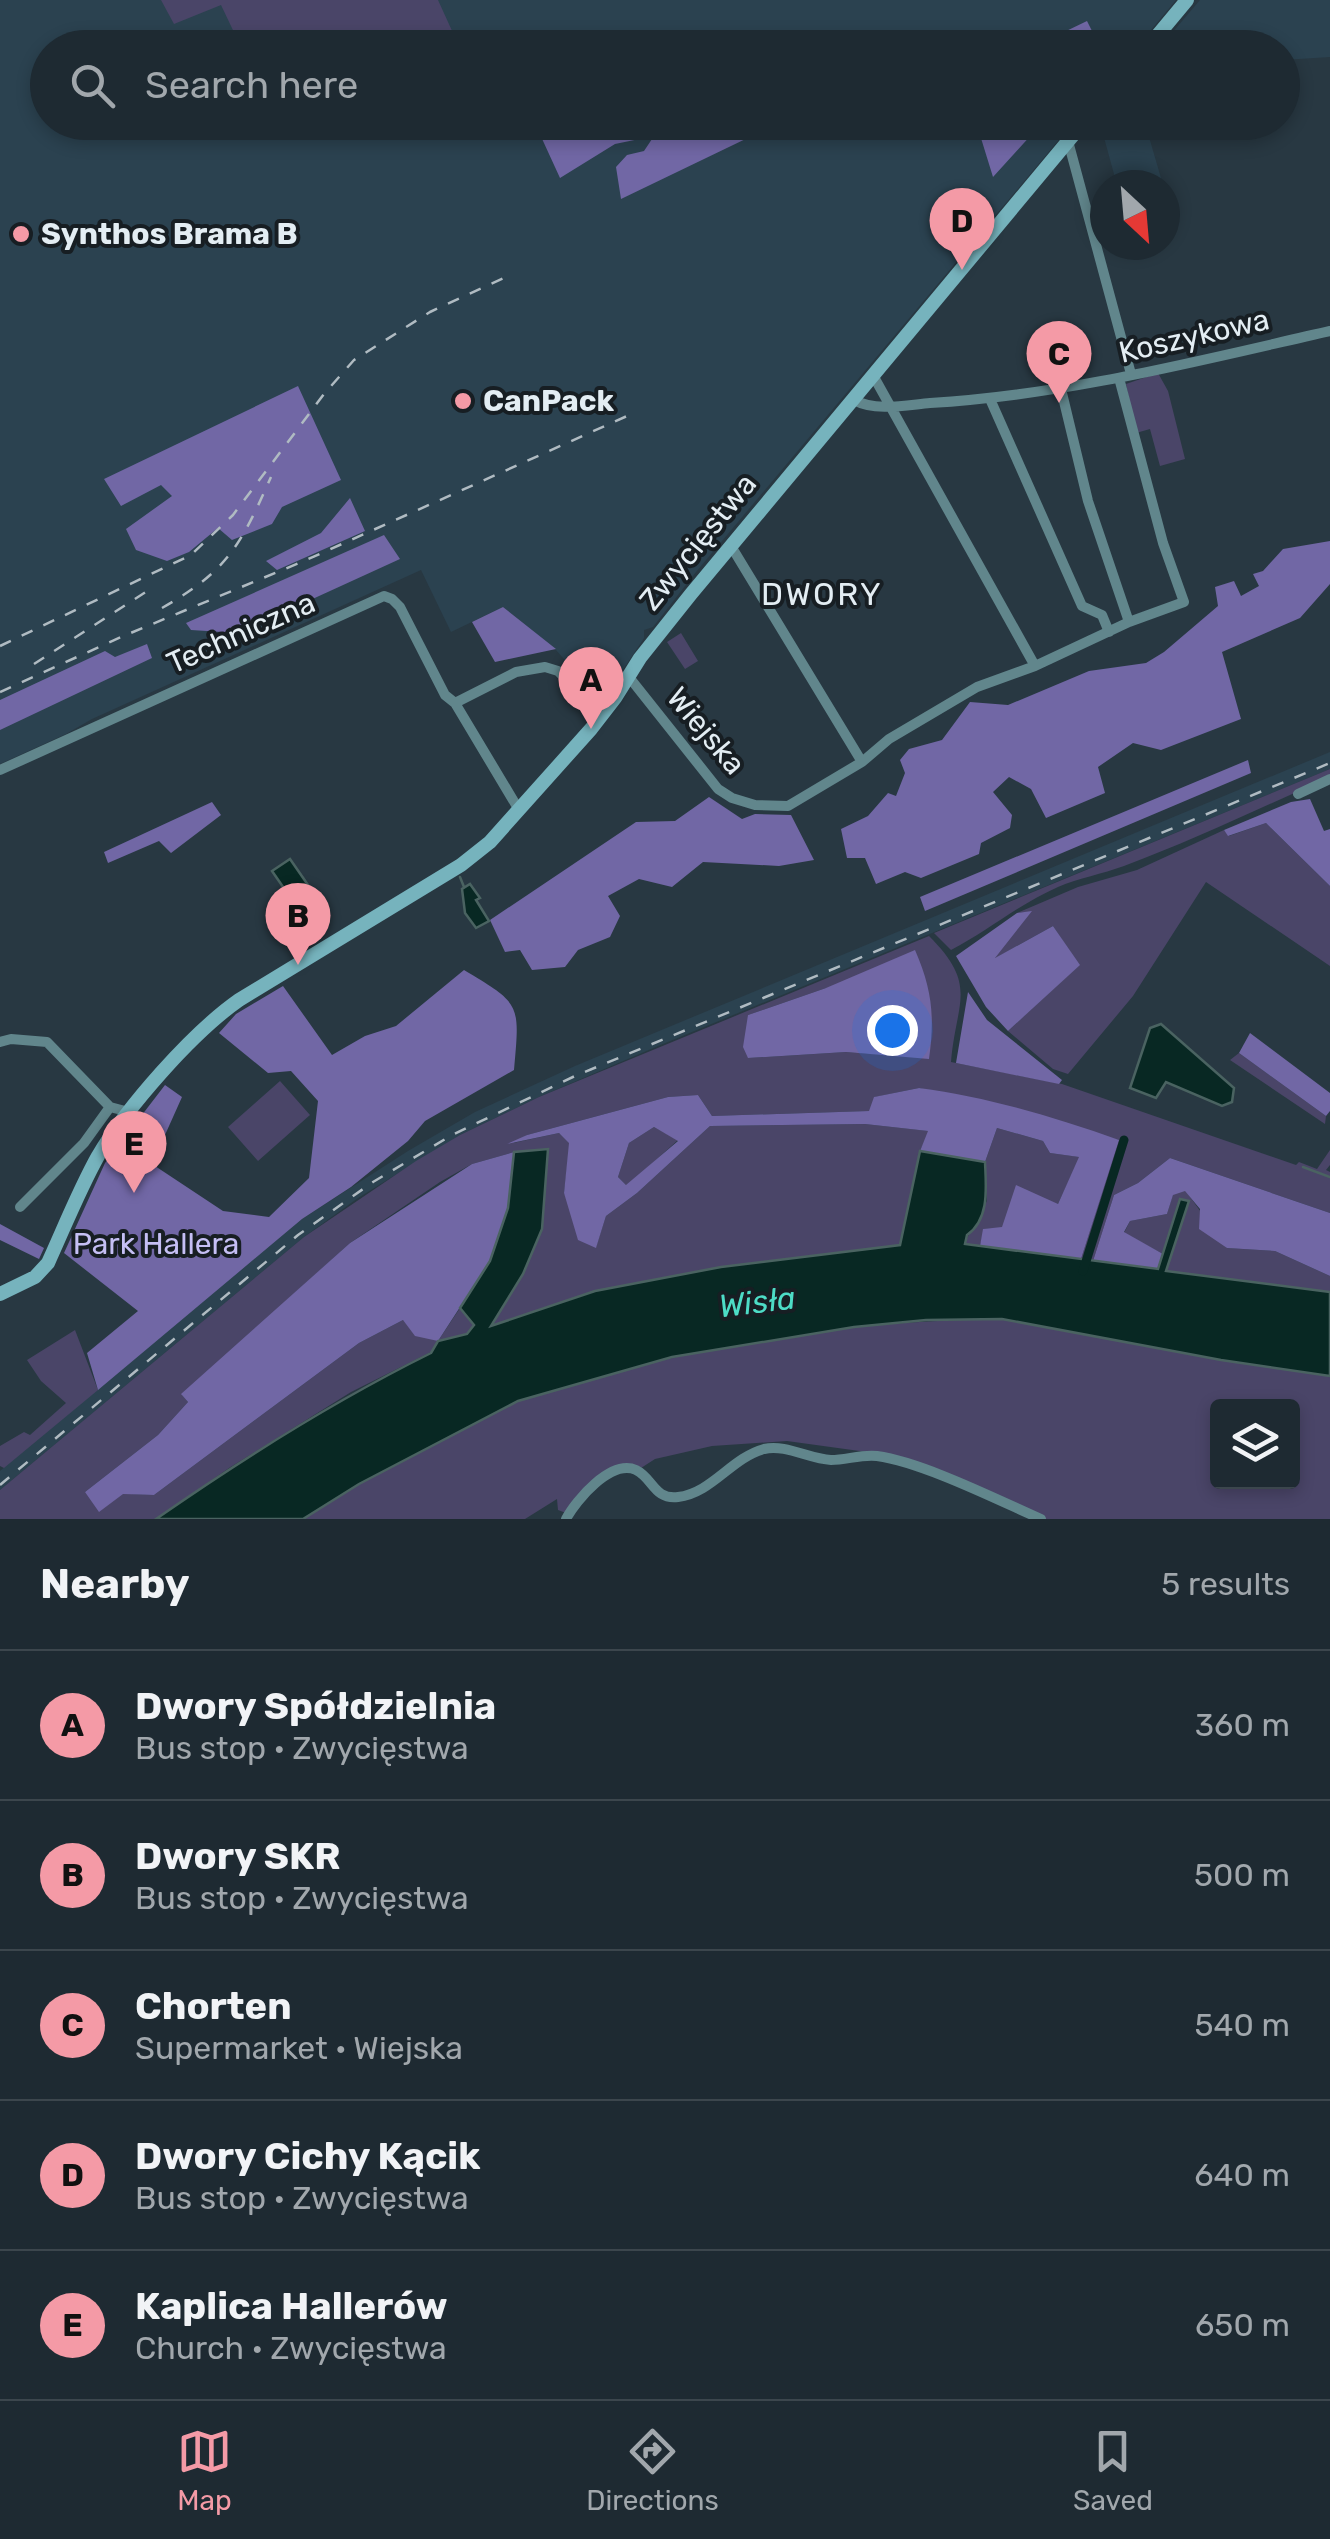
<!DOCTYPE html>
<html lang="en">
<head>
<meta charset="utf-8">
<style>
  :root { --surface:#1e2a32; --page:#2b363e; --text:#f1f3f6; --muted:#a1a7ac; --line:#3c464d; --accent:#f49aa6 }
  body { margin:0; font-family:Rubik,sans-serif; background:var(--page); color:var(--text) }
  .controls { position:absolute; right:30px; bottom:30px; display:grid; overflow:hidden; border-radius:10px; box-shadow:0 5px 15px #0003 }
  .controls button { width:90px; height:90px; display:grid; place-items:center; padding:0; border:0; border-bottom:2px solid var(--line); background:var(--surface); color:var(--text); font:50px sans-serif }
  .compass { position:absolute; left:1090px; top:170px; width:90px; height:90px; border-radius:50%; background:var(--surface); box-shadow:0 5px 15px #0003; rotate:154deg }
  .you { position:absolute; left:892px; top:1030px; width:35px; height:35px; margin:-25px; border:8px solid #fff; border-radius:50%; background:#1a73e8; box-shadow:0 0 0 15px #1a73e833 }
  .badge { display:grid; place-items:center; width:65px; height:65px; border-radius:50%; background:var(--accent); color:#111; font-size:32px; font-weight:700 }
  .pin { position:absolute; translate:-50% -82px; filter:drop-shadow(0 2px 5px #0008) }
  .pin::after { content:''; position:absolute; top:52px; width:35px; height:30px; background:inherit; clip-path:polygon(0 0,100% 0,50% 100%) }
  .list { margin:0; padding:0; list-style:none }
  h2 { display:flex; justify-content:space-between; align-items:center; height:130px; margin:0; padding:0 40px; font-size:42px }
  h2 small { font-size:32px; font-weight:400; color:var(--muted) }
  .list li { display:grid; grid-template-columns:65px 1fr auto; gap:30px; align-items:center; box-sizing:border-box; height:150px; padding:0 40px; border-top:2px solid var(--line) }
  .list b { display:block; font-size:38px; white-space:nowrap }
  .list p { margin:0; font-size:32px; white-space:nowrap; color:var(--muted) }
  .list em { font-size:32px; font-style:normal; color:var(--muted) }
  .icon { flex:none; width:55px; height:55px; fill:none; stroke:currentColor; stroke-width:2; stroke-linecap:round; stroke-linejoin:round }
  .map { position:relative; flex:none; width:1330px; height:1519px; overflow:hidden }
  .search { position:absolute; background:var(--surface); box-shadow:0 5px 15px #0003; left:30px; right:30px; top:30px; height:110px; display:flex; align-items:center; gap:25px; box-sizing:border-box; padding:0 35px; border-radius:55px; color:var(--muted); font-size:38px }
  .sheet { height:880px; background:var(--surface) }
  nav { display:flex; justify-content:space-around; align-items:center; box-sizing:border-box; height:140px; border-top:2px solid var(--line); background:var(--surface); font-size:28px; color:var(--muted) }
  nav a { display:grid; justify-items:center; gap:5px }
  nav .on { color:var(--accent) }
  .map>svg:first-child { display:block }
  .built { fill:#2b4250 }
  .green { fill:#4a4568; fill-rule:evenodd }
  .forest { fill:#7167a5; fill-rule:evenodd }
  .water { fill:#082823; stroke:#4a6361; stroke-width:2.5 }
  .lines { fill:none; stroke-linecap:round; stroke-linejoin:round }
  .stream { stroke:#4a6361; stroke-width:2.5 }
  .canal { stroke:#082823; stroke-width:9 }
  .street { stroke:#61868c; stroke-width:10 }
  .secondary { stroke:#76b3bd; stroke-width:14 }
  .rail { stroke:#b0bbc2; stroke-width:2.5; stroke-dasharray:12 12; stroke-linecap:butt }
  .poi-dot { fill:#f49aa6; stroke:#171e23; stroke-width:4 }
  .labels { text-anchor:middle; stroke-width:8; stroke-linejoin:round; paint-order:stroke }
  .poi-label { font-size:30px; font-weight:bold; fill:#e3edf3; stroke:#171e23; text-anchor:start }
  .street-label { font-size:30px; fill:#e3edf3; stroke:#171e23 }
  .park-label { font-size:30px; fill:#c5bff4; stroke:#171e23 }
  .neighbourhood-label { font-size:32px; letter-spacing:2.5px; fill:#e3edf3; stroke:#171e23 }
  .water-label { font-size:32px; font-style:italic; fill:#4ddcc6; stroke:#171e23 }
</style>
</head>
<body>
<div class="map">
<svg width="1330" height="1519" viewBox="0 0 1330 1519">
  <rect width="100%" height="100%" fill="#283842"/>
  <path class="built" d="M0,0H1176L1136,48H48V122L1073,123L696,572L653,627L644,630V638L609,691L598,698L556,650L503,607L451,632L421,570L92,719L66,734L0,764Z
    M1200,0H1330V57L1283,60L1282,48L1160,47Z
    M1145,123L1163,185H1117L1100,123Z
    M1330,752V769L658,1046L539,1097L460,1135L358,1198L304,1237L0,1490V1471L302,1219L408,1151L475,1112L575,1066Z"/>
  <path class="green" d="M161,0H438L458,44L450,48L241,47L221,5L174,24Z
    M1158,373L1168,391L1185,459L1160,466L1150,429L1136,433L1126,384Z
    M681,633L698,661L685,669L667,642Z
    M1330,769V777C1262,807 1194,840 1124,866C1102,874 1079,878 1058,887C1019,904 988,931 951,950L934,933Z
    M1266,823L1330,886V966L1206,882L1133,996L1068,1074L1053,1069L1008,1031L1079,965L1053,926L992,960L1030,912L1017,913L1078,887L1137,870L1224,830L1229,836Z
    M929,936C979,986 956,1001 951,1062L1062,1084L1296,1165L1299,1162L1317,1169L1330,1150V1165L1326,1170L1330,1172V1213L1170,1158L1138,1183L1114,1195L1093,1261L1081,1259L1118,1140L919,1088L875,1097L870,1111L712,1116L698,1095L668,1097L527,1135L513,1143L559,1133L570,1143L564,1193L596,1247L606,1216L637,1193L710,1126L865,1124L929,1131L920,1151L900,1245L721,1267L595,1291L489,1327L523,1274L548,1149L514,1152L472,1164L440,1182L350,1243L182,1395L188,1402L158,1435L85,1492L154,1495L359,1343L403,1320L438,1341L460,1308L474,1326L467,1334L438,1341L431,1352L351,1392L229,1468L156,1519H0V1490L304,1237L416,1161L460,1135L539,1097ZM826,988L928,1058L846,1052L749,1058L748,1015Z
    M1239,1053L1326,1116L1325,1124L1230,1060Z
    M280,1081L310,1115L258,1161L228,1127Z
    M654,1127L678,1140L627,1186L618,1177L629,1143Z
    M997,1128L1043,1141L1050,1153L1080,1157L1058,1204L1002,1228L984,1229L980,1246L964,1244L987,1201L985,1162Z
    M1185,1190L1227,1248L1275,1251L1330,1276V1292L1166,1271L1188,1200L1180,1199L1163,1254L1124,1233L1130,1221L1167,1214L1173,1194Z
    M1002,1319L1221,1360L1330,1376V1519H1045L874,1453L787,1441L712,1446L655,1459L641,1468L620,1467L566,1513L558,1510L557,1499L525,1519H303C371,1476 443,1433 517,1402C549,1388 585,1381 619,1371C744,1338 872,1320 1002,1319ZM1218,1406H1292V1482H1218Z
    M75,1330L98,1390L4,1468L0,1466V1446L24,1432L30,1435L66,1403L41,1381L27,1360Z"/>
  <path class="forest" d="M1087,21L1100,47H1033Z
    M976,122H1042V123L993,177Z
    M551,123V122L761,123L758,133L621,199L616,167L627,155L644,151L654,136L615,144L560,178L538,130Z
    M298,386L341,480L282,507L272,524L232,540L218,528L189,552L167,561L136,550L126,529L172,496L161,485L121,506L104,479Z
    M350,498L365,531L277,570L266,561L321,533Z
    M384,535L400,559L238,633L191,630L186,623Z
    M1330,541V584L1300,618L1222,652L1241,719L1161,750L1133,743L1098,767L1105,793L1046,818L1031,789L1009,777L993,792L1012,815L1010,828L981,843L979,854L921,878L905,872L876,884L865,858H847L841,829L868,816L888,793L896,796L905,773L900,760L909,749L942,740L970,702L1008,705L1089,671L1146,663L1164,652L1218,606L1215,587L1234,581L1241,596L1259,586L1253,574L1263,571L1283,549Z
    M503,607L556,649L495,662L472,622Z
    M147,644L152,658L0,730V700L105,651L115,657Z
    M1248,760L1251,773L925,911L920,897Z
    M709,797L742,819L755,814L791,815L814,860L779,866L703,862L672,887L639,879L608,896L620,916L610,937L578,950L565,967L532,970L520,950L505,952L490,920L636,822L675,821Z
    M1310,799L1324,831L1330,829V886L1266,823L1228,836L1224,830L1291,802Z
    M212,802L221,815L171,853L159,841L108,863L104,852Z
    M1032,911L995,958L1053,926L1080,965L1008,1031L986,1007L956,956L1017,913Z
    M915,950C932,989 935,1016 929,1059L846,1052L748,1058L743,1047L748,1015L826,988Z
    M464,970C521,1004 520,1003 514,1070L425,1121L408,1141L351,1187L302,1219L98,1390L87,1353L138,1311L64,1253L105,1163L165,1085L182,1097L152,1164L223,1211L269,1217L309,1178L318,1101L291,1071L268,1073L219,1033L236,1014L283,986L332,1055L365,1036L396,1026Z
    M968,992L987,1020L1062,1080L1059,1084L956,1063Z
    M1250,1033L1330,1093V1111L1326,1116L1239,1053Z
    M919,1088C988,1097 1054,1117 1119,1140L1081,1259L980,1246L983,1229L1002,1227L1016,1185L1058,1204L1079,1157L1050,1153L1043,1141L997,1128L985,1162L920,1151L928,1131L865,1124L710,1126L637,1193L606,1216L596,1248L578,1240L564,1193L569,1143L559,1133L507,1144L527,1135L668,1097L698,1095L712,1116L869,1111L874,1097ZM654,1127L678,1141L626,1185L618,1177L629,1143Z
    M514,1152L508,1208L490,1261L438,1341L415,1336L403,1320L359,1343L154,1495L123,1494L99,1512L85,1492L158,1435L188,1402L181,1394L350,1243L472,1164Z
    M1170,1158L1330,1213V1276L1275,1251L1227,1248L1199,1229L1200,1209L1185,1191L1173,1195L1167,1214L1130,1221L1124,1232L1163,1254L1158,1269L1093,1261L1114,1195L1138,1183Z
    M0,1224L44,1248L39,1259L0,1240Z"/>
  <path class="water" d="M290,859L308,885L290,897L272,871Z
    M470,884L480,898L476,900L489,921L476,928L465,913L462,889Z
    M1161,1024L1234,1088L1232,1102L1222,1106L1166,1082L1156,1098L1130,1088L1150,1028Z
    M548,1149L542,1229L523,1274L491,1326L595,1291L721,1267L900,1245L920,1151L985,1162C986,1187 990,1219 967,1235L965,1244L1158,1269L1180,1199L1189,1201L1166,1271L1330,1292V1376L1221,1360L1002,1319L926,1320L854,1327L672,1357L518,1401L359,1484L303,1519H156C245,1457 334,1401 431,1353L438,1341L467,1334L474,1325L460,1308L490,1261L508,1208L514,1152Z"/>
  <g class="lines">
    <path class="stream" d="M460,877L464,887
      M1303,1167L1330,1177"/>
    <path class="canal" d="M1083,1271L1124,1140"/>
    <path class="street" d="M1068,141L1131,374
      M874,377L1035,666
      M1061,389L1088,501L1129,622
      M990,399L1082,606L1102,615L1109,632
      M854,400C876,412 907,405 930,403C1066,395 1197,361 1330,331
      M731,546L862,762
      M629,677L718,789L732,798L755,805L788,806L862,762L889,739L977,687L1035,666L1129,622L1184,602L1163,543L1119,378
      M455,703L519,810
      M0,770L384,596L392,599L400,607L445,695L455,703L516,672L545,667L558,671L602,716
      M1298,794L1330,779
      M0,1042L11,1039L47,1042L110,1107L129,1112
      M20,1207L84,1143L110,1107
      M566,1519C576,1500 611,1459 636,1470C653,1478 654,1500 678,1497C712,1493 731,1458 764,1449C786,1444 809,1459 831,1460C846,1460 862,1454 877,1456C922,1462 998,1500 1041,1519"/>
    <path class="secondary" d="M1147,48L1187,0
      M0,1294L35,1277L48,1263C64,1228 79,1190 98,1156C127,1107 192,1033 239,1000L461,865L490,842L591,729L615,698L640,658L691,594L1084,122"/>
    <path class="rail" d="M162,608C229,570 241,544 271,477
      M0,646L191,555L233,515L324,394L354,360L430,312L508,276
      M34,664L152,588
      M0,692L121,637L304,561L636,412
      M0,1485L298,1235L373,1182L452,1135L575,1076L1330,763"/>
  </g>
  <g class="poi-dot">
    <circle cx="21" cy="234" r="10"/>
    <circle cx="463" cy="401" r="10"/>
  </g>
  <g class="labels">
    <g class="poi-label">
      <text x="41" y="244">Synthos Brama B</text>
      <text x="483" y="411">CanPack</text>
    </g>
    <g class="street-label">
      <text transform="translate(1194 336) rotate(-13)" y="10">Koszykowa</text>
      <text transform="translate(698 542) rotate(-51)" y="10">Zwycięstwa</text>
      <text transform="translate(241 633) rotate(-24)" y="10">Techniczna</text>
      <text transform="translate(706 731) rotate(50)" y="10">Wiejska</text>
    </g>
    <g class="park-label">
      <text x="156" y="1254">Park Hallera</text>
    </g>
    <g class="neighbourhood-label">
      <text x="822" y="605">DWORY</text>
    </g>
    <g class="water-label">
      <text transform="translate(757 1302) rotate(-7)" y="11">Wisła</text>
    </g>
  </g>
</svg>
<div class="controls">
<button><svg class="icon" aria-label="layers" viewBox="0 0 24 24"><path d="M12 4l9 5-9 5-9-5zM3 14l9 5 9-5"/></svg></button>
</div>
<svg class="compass" viewBox="-18 -18 36 36"><path d="M0-13l5 13h-10z" fill="#e53935"/><path d="M0 13l5-13h-10z" fill="#a1a7ac"/></svg>
<div class="you"></div>
<div class="pin badge" style="left:591px;top:729px">A</div>
<div class="pin badge" style="left:298px;top:965px">B</div>
<div class="pin badge" style="left:1059px;top:403px">C</div>
<div class="pin badge" style="left:962px;top:270px">D</div>
<div class="pin badge" style="left:134px;top:1193px">E</div>
<div class="search"><svg class="icon" aria-label="search" viewBox="0 0 24 24"><circle cx="10" cy="10" r="6"/><path d="M15 15l6 6"/></svg>Search here</div>
</div>
<section class="sheet">
<h2>Nearby<small>5 results</small></h2>
<ul class="list">
<li><span class="badge">A</span><div><b>Dwory Spółdzielnia</b><p>Bus stop · Zwycięstwa</p></div><em>360 m</em></li>
<li><span class="badge">B</span><div><b>Dwory SKR</b><p>Bus stop · Zwycięstwa</p></div><em>500 m</em></li>
<li><span class="badge">C</span><div><b>Chorten</b><p>Supermarket · Wiejska</p></div><em>540 m</em></li>
<li><span class="badge">D</span><div><b>Dwory Cichy Kącik</b><p>Bus stop · Zwycięstwa</p></div><em>640 m</em></li>
<li><span class="badge">E</span><div><b>Kaplica Hallerów</b><p>Church · Zwycięstwa</p></div><em>650 m</em></li>
</ul>
</section>
<nav>
<a class="on"><svg class="icon" aria-label="map" viewBox="0 0 24 24"><path d="M3 6l6-2 6 2 6-2v14l-6 2-6-2-6 2zM9 4v14M15 6v14"/></svg>Map</a>
<a><svg class="icon" aria-label="directions" viewBox="0 0 24 24"><path d="M12 3l9 9-9 9-9-9zM9 14v-3h6M13 9l2 2-2 2"/></svg>Directions</a>
<a><svg class="icon" aria-label="saved" viewBox="0 0 24 24"><path d="M7 4h10v16l-5-4-5 4z"/></svg>Saved</a>
</nav>
</body>
</html>
